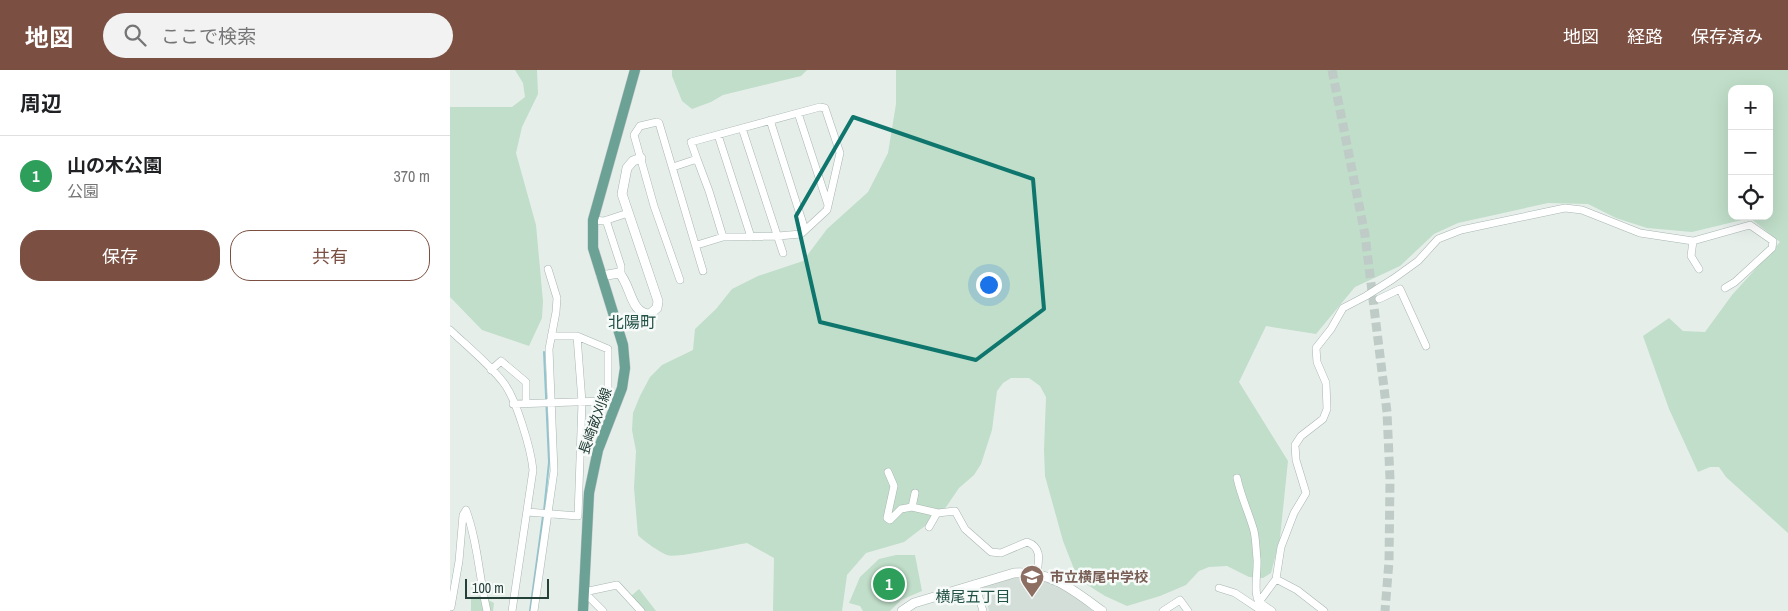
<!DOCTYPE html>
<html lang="ja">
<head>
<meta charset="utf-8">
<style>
  :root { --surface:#fff; --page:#f2f2f2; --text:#202124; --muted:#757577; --line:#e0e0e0; --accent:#7b5042 }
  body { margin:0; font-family:"Archivo Narrow","Noto Sans JP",sans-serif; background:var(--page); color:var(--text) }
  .controls { position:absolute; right:15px; top:15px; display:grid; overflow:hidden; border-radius:10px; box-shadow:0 5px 20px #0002 }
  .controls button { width:45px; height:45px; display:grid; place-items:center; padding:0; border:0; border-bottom:1px solid var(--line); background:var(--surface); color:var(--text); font:25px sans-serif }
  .scale { position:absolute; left:15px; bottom:12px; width:84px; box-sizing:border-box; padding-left:5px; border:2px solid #253f39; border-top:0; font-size:14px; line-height:18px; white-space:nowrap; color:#253f39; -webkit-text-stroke:4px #f6faf8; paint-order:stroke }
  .you { position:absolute; left:538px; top:214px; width:18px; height:18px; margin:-12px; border:4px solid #fff; border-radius:50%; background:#1a73e8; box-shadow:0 0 0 8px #1a73e833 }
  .badge { display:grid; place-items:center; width:32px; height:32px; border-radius:50%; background:var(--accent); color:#fff; font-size:16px; font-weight:700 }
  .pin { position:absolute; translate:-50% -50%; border:2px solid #fff; box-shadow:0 1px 5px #0006 }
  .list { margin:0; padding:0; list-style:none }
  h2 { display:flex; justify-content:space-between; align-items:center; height:65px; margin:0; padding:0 20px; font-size:21px }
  h2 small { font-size:16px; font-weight:400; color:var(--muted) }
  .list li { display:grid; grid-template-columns:32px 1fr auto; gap:15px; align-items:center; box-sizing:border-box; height:80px; padding:0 20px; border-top:1px solid var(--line) }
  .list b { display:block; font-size:19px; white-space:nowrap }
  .list p { margin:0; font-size:16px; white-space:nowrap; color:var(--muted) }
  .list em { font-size:16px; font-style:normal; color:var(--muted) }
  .actions { display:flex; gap:10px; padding:15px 20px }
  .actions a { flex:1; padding:11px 0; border:1px solid var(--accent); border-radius:20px; text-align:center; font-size:18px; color:var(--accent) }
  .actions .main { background:var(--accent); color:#fff }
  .icon { flex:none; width:28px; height:28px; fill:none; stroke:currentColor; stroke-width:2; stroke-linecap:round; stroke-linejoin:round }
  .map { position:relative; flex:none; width:1338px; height:541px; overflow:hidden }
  header { display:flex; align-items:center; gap:30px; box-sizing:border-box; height:70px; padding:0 25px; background:var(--accent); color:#fff }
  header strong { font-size:24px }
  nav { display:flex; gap:28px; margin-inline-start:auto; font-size:18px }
  .search { width:350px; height:45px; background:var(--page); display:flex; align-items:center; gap:12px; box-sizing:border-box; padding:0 18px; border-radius:28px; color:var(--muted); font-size:19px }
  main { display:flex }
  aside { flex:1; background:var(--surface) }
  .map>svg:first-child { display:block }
  .built { fill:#d4ded9 }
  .green { fill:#c0dec9; fill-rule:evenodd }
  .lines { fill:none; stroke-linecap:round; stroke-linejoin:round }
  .stream { stroke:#91c5d0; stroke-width:2 }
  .tertiary-tunnel { stroke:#bfcbc7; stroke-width:9; stroke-dasharray:9 4.5; stroke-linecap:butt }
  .minor-casing { stroke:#a8b6b1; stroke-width:8 }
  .tertiary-casing { stroke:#a8b6b1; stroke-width:10 }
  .primary-casing { stroke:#c2c9c8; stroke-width:11 }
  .minor { stroke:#fff; stroke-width:7 }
  .tertiary { stroke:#fff; stroke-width:9 }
  .primary { stroke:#6ca195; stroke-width:10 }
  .marked { fill:none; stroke:#0f766e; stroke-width:4; stroke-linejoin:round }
  .labels { text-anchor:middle; stroke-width:5; stroke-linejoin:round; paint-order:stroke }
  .street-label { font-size:14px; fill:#253f39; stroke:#f6faf8 }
  .education-label { font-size:14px; font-weight:bold; fill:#785e54; stroke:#f6faf8; text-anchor:start }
  .neighbourhood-label { font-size:15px; fill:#225146; stroke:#f6faf8 }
  .quarter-label { font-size:16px; fill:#225146; stroke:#f6faf8 }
</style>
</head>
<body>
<header>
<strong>地図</strong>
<div class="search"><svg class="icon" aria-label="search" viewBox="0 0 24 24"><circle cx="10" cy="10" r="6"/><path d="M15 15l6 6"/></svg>ここで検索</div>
<nav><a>地図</a><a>経路</a><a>保存済み</a></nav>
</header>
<main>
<aside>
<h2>周辺<small></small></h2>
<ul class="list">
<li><span class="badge" style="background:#2e9e5b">1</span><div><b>山の木公園</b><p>公園</p></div><em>370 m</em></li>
</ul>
<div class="actions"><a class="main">保存</a><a>共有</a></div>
</aside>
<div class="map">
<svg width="1338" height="541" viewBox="0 0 1338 541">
  <rect width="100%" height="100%" fill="#e6eeea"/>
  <path class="built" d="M565,507H589L611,516L647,541H539L532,516Z"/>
  <path class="green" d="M65,0H87L88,24L72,57L66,83L86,155L93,231L92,248L79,276L32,260L0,227V37H62L75,27L73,13Z
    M222,0H357L351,6L273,25L261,32L242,39L232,31L222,6Z
    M446,0H1338V463L1276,407L1269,397H1260L1248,402L1219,339L1193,266L1219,248L1233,261L1255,262L1282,225L1330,172L1300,148L1242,162L1197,158L1166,148L1138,134L1098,133L1008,153L984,164L950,196L905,217L866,264L816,256L789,312L838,391L830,468L821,503L813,508L799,507L777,496L759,497L749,501L736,515L710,526L677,536L655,526L628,509L613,471L595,406L594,380L596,327L590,316L579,308H561L553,313L547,321L542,360L531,394L524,405L509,418L492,443L454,472L416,483L397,505L392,541H323L324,488L297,473C284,475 225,489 217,485C211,483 192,470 188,465L184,418L186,381L182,360L183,343L190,326L200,307L212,295L243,280L245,259L266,239L282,219L308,206L353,191L377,159L418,122L438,83L446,34ZM1282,19H1319V146H1282Z
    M446,485H465L472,521L451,530L440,541H413L410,536L399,533L410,507L429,489Z
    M189,519L206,541H193L181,526Z
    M31,526L44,533L43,541H21V528Z"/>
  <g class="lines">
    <path class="stream" d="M94,282L99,392L94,441
      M80,541L93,446"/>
    <path class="tertiary-tunnel" d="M882,0L915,165L937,342L940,409L939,491L935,541"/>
    <defs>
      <path id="minor" d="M348,43L378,135
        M320,50L355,160
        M292,58L333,183
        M268,65L301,167
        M247,89L259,121L273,167
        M223,97L247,89L241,72L370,37L375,38L390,83L377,140L351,164L328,166L273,167L247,175
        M143,150L154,151L178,143
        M156,150L171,196V205
        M1243,171L1241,186L1249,199
        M230,210L204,136L184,65L190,56L207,52L209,53L253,201
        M929,229L950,219L976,276
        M0,260C18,277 38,293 53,312C66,328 81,379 83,400L62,541
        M41,300L51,291L76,312V334
        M63,334L155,331L158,329V279L127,266H101
        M438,402L444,416L437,448L440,450L451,439L462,437
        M787,408C791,427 799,443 804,461C806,470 806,480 807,489C808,501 803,523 809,532
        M465,423L462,437L488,443L505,441L515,459L541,482L551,483L577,472C592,477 589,490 587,503
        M77,442L128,446L132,332L127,266
        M479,457L487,443
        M826,509L847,520L874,541
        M525,514L533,541
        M769,518L785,523L812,541
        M134,522L167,515L191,541
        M134,522L153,541
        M1,537L9,491L13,445L16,440C28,473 29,507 37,541
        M84,541L104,401L99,279L106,242L107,228L98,199
        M713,541L730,530L738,541
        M822,541L809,532L826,509L831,477L844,443L856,423L846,390L845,375L851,366L873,349L877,339L876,313L867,292L866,278L881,259L893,238L916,226L943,209L968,191L988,169L1011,160L1115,138L1132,140L1190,163L1243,171L1300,155L1323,171L1322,178L1285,212L1275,218"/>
      <path id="tertiary" d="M151,206L169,203C181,214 180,244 200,244L207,238L208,231L172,124L177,98L183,91L191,88
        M452,541L464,533L564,503C602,501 623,520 652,541"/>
      <path id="primary" d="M133,541L139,423L148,380L172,318L175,298L173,275L143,178V150L185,0"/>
    </defs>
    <use href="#minor" class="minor-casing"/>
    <use href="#tertiary" class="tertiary-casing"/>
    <use href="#primary" class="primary-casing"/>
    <use href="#minor" class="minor"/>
    <use href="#tertiary" class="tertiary"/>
    <use href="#primary" class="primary"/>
  </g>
  <path class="marked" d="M403,47L583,109L594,239L526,290L370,252L346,146Z"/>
  <defs>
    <symbol id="school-pin" viewBox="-11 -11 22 30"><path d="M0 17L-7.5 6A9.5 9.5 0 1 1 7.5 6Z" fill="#8d6e63" stroke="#f6faf8"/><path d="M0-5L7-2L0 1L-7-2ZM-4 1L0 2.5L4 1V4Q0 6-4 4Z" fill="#fff"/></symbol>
  </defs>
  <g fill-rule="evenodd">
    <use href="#school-pin" x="568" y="493" width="28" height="38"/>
  </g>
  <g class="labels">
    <g class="street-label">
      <text transform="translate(145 351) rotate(-70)" y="5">長崎畝刈線</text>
    </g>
    <g class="education-label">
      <text x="600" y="512">市立横尾中学校</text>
    </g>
    <g class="neighbourhood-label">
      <text x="523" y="532">横尾五丁目</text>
    </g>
    <g class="quarter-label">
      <text x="182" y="258">北陽町</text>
    </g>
  </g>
</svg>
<div class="controls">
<button>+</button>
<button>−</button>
<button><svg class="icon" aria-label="locate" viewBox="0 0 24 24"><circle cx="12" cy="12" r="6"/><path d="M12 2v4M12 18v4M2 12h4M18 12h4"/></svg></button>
</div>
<div class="scale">100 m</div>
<div class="you"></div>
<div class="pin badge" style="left:439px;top:514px;background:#2e9e5b">1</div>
</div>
</main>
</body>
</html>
